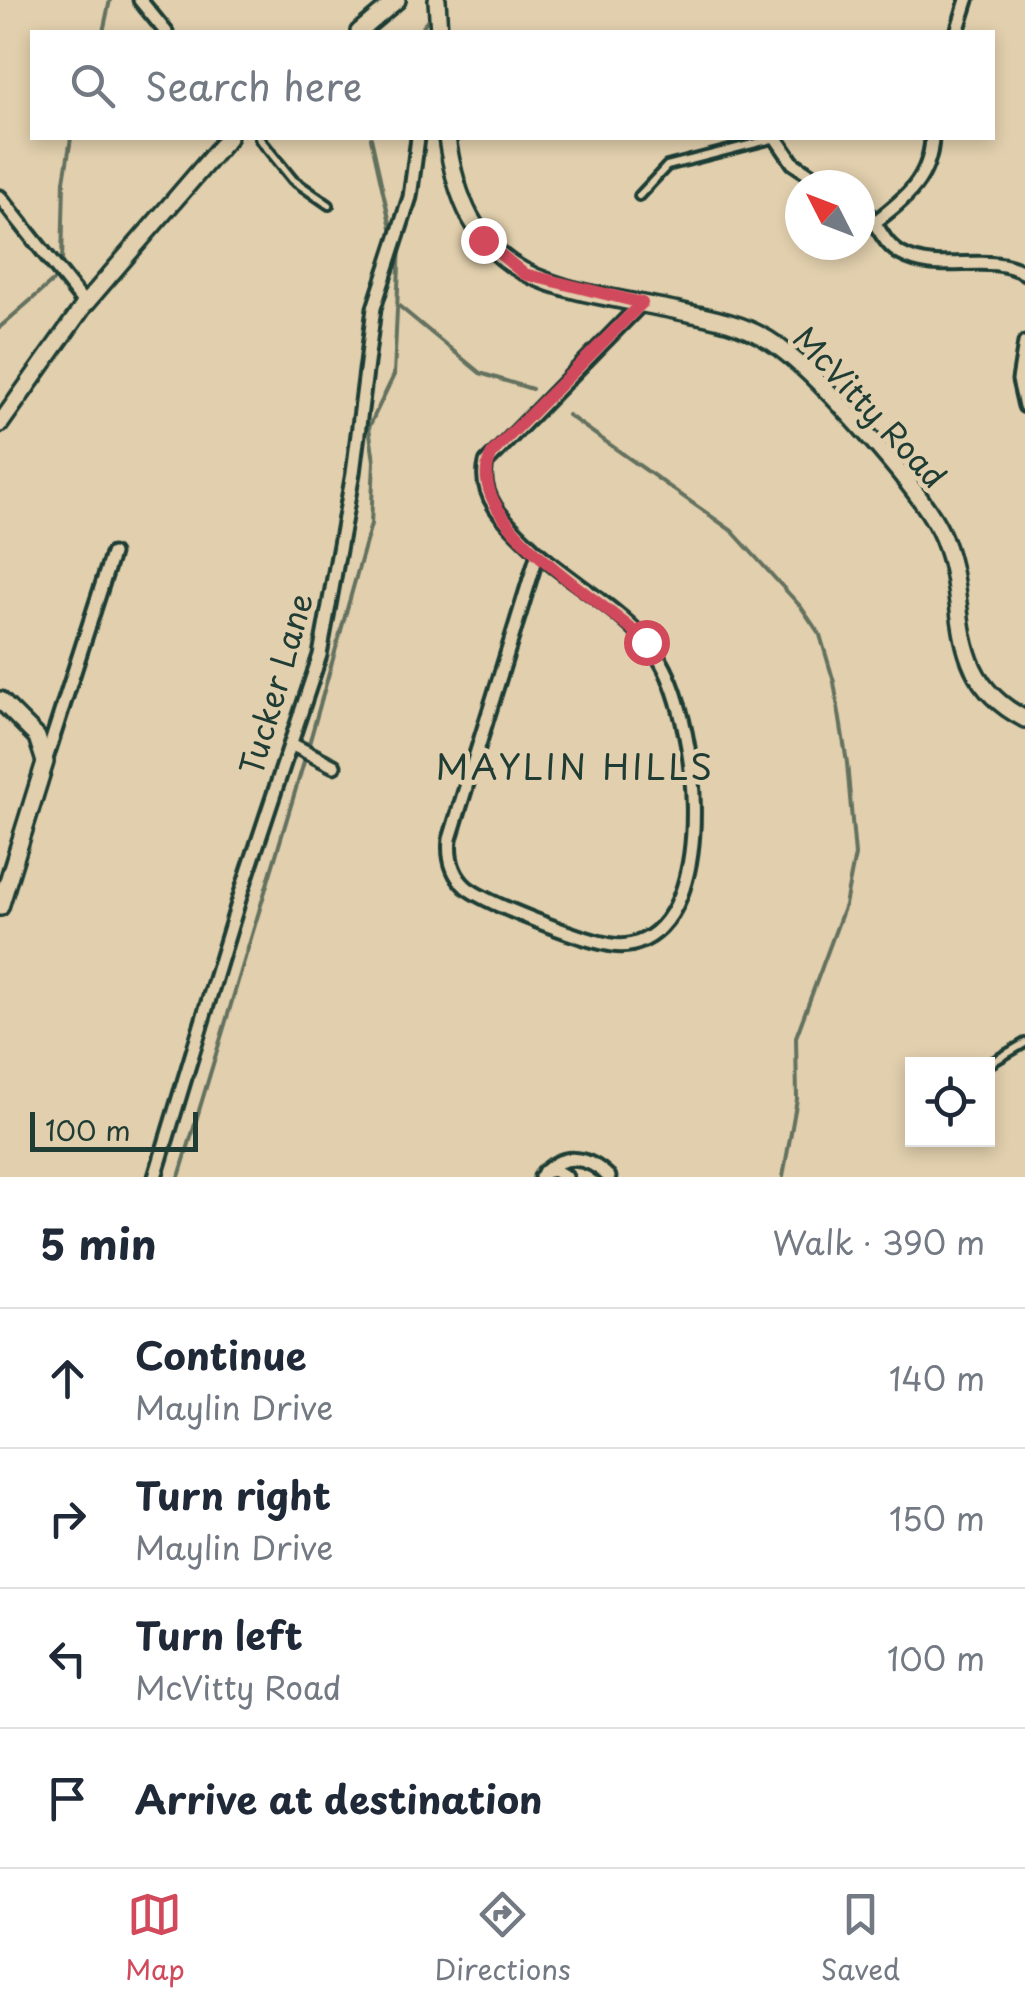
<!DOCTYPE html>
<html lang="en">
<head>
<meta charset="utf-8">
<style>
  :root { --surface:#fff; --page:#f2f2f3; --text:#1f2937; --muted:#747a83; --line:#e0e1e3; --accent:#d1495b }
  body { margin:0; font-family:"Playpen Sans",sans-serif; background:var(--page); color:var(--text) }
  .controls { position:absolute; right:30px; bottom:30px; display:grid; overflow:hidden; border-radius:0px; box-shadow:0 5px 15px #0003 }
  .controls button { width:90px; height:90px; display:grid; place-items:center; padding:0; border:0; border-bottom:2px solid var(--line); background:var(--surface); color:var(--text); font:50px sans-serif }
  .compass { position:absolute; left:785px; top:170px; width:90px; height:90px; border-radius:50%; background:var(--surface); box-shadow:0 5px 15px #0003; rotate:312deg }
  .scale { position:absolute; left:30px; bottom:25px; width:168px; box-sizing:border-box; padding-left:10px; border:5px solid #1f3d34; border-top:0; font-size:28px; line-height:35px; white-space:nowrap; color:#1f3d34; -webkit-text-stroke:8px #e1cfad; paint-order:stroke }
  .stop { position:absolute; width:30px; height:30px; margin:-22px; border:8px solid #d1495b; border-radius:50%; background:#fff }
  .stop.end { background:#d1495b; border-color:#fff; box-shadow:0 2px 10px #0008 }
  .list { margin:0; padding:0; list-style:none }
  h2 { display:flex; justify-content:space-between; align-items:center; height:130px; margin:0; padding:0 40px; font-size:42px }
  h2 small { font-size:32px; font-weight:400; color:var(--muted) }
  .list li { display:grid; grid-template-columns:65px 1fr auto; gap:30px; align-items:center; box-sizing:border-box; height:140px; padding:0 40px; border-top:2px solid var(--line) }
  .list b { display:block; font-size:38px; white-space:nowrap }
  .list p { margin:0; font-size:32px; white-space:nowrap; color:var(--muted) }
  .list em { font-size:32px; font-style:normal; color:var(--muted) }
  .icon { flex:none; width:55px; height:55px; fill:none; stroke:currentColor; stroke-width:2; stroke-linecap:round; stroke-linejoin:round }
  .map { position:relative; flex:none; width:1025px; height:1177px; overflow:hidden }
  .search { position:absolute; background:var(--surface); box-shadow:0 5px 15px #0003; left:30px; right:30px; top:30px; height:110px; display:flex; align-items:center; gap:25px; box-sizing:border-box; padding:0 35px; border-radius:0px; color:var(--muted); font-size:38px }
  .sheet { height:690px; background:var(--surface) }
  nav { display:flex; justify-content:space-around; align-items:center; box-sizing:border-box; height:140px; border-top:2px solid var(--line); background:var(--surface); font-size:28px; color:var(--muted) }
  nav a { display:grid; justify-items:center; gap:5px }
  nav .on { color:var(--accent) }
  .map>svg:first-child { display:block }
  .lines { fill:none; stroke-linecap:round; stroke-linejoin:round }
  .stream { stroke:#64715f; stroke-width:4 }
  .service-casing { stroke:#1f3d34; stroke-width:14 }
  .minor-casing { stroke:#1f3d34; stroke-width:19 }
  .tertiary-casing { stroke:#1f3d34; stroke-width:22 }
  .service { stroke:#e1cfad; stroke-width:6 }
  .minor { stroke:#e1cfad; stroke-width:11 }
  .tertiary { stroke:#e1cfad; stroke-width:15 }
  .route { stroke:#d1495b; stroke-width:12 }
  .labels { text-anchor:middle; stroke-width:10; stroke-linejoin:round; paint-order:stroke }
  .street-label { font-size:32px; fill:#1f3d34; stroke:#e1cfad }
  .neighbourhood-label { font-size:35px; letter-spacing:2.5px; fill:#1f3d34; stroke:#e1cfad }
</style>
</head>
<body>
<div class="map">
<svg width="1025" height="1177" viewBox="0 0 1025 1177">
  <rect width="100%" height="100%" fill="#e1cfad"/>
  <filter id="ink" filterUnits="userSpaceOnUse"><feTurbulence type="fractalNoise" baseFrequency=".01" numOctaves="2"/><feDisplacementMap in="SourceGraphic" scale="20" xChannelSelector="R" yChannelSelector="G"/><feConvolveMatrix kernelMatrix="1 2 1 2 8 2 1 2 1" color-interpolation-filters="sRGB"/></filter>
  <g filter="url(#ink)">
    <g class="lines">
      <path class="stream" d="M103,32L110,0
        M420,32L427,20
        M371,138L392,232
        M62,262L64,181L71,138
        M399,306L480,373L532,389
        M0,327L54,280
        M568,415L732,531L801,607L820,635L834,682L847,763L855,855L845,905L796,1037L797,1099L783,1177
        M309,744L371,524L374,461L369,427L394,375L400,244
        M179,1177L304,762"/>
      <defs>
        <path id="service" d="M259,138L293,180L329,205
          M639,196L667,166L776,138
          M991,1063L1025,1043"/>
        <path id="minor" d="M140,0L166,32
          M957,32L967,0
          M776,138L793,163L826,185
          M0,197L85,304
          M860,206C878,220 881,243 901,254C940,276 988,251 1025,273
          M875,222C906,198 930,179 932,138
          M1025,343L1019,380L1025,406
          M538,553C577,587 629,614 658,657C696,714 719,903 644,940C632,946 619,947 607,944C580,939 485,903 466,887C452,874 448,857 450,839Z
          M538,553C513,528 477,501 486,463L642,303
          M291,744L334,766
          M45,762L112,554
          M544,1172L554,1170L566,1177
          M155,1177L242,890L320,655L353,473L374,308L410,197L418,138
          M541,1177C561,1152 587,1155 609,1177"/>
        <path id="tertiary" d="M437,0L439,32
          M359,32L397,0
          M447,138C469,294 560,285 688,313C724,320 757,328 785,352C824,383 917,485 939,529C974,599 938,674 1025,719
          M0,424L85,304L228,138
          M0,700L37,737L45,762L0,907"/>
      </defs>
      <use href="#service" class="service-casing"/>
      <use href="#minor" class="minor-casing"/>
      <use href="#tertiary" class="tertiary-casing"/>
      <use href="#service" class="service"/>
      <use href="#minor" class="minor"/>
      <use href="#tertiary" class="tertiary"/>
    </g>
  </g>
  <g class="lines" filter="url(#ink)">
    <path class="route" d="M483,240L524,274L642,303L493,452C454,518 606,601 646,642"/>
  </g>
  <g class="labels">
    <g class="street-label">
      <text transform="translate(869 408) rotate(47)" y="11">McVitty Road</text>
      <text transform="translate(277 684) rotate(-74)" y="11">Tucker Lane</text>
    </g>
    <g class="neighbourhood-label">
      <text x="575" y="780">MAYLIN HILLS</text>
    </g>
  </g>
</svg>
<div class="controls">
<button><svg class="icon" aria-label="locate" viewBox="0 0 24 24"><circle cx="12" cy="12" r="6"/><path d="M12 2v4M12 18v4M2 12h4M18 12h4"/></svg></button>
</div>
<svg class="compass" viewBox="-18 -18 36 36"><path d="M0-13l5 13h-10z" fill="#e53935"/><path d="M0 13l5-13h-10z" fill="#747a83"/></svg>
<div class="scale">100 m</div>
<div class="stop" style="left:646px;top:642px"></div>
<div class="stop end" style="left:483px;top:240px"></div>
<div class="search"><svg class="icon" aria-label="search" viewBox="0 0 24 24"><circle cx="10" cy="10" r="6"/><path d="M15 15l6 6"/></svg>Search here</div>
</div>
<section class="sheet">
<h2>5 min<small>Walk · 390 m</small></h2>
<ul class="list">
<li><svg class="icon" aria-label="ahead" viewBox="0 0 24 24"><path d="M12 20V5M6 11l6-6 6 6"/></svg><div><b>Continue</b><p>Maylin Drive</p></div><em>140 m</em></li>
<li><svg class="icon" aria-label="right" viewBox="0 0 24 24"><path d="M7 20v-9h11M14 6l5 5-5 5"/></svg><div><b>Turn right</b><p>Maylin Drive</p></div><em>150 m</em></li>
<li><svg class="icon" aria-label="left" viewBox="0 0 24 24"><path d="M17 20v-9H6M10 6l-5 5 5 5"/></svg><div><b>Turn left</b><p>McVitty Road</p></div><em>100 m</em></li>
<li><svg class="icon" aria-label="arrive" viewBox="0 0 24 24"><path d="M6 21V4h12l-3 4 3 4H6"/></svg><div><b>Arrive at destination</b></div></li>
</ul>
</section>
<nav>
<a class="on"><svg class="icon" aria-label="map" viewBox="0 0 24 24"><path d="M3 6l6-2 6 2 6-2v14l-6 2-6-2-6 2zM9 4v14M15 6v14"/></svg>Map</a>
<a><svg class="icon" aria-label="directions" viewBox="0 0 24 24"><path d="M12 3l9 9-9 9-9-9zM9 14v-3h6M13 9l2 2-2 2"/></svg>Directions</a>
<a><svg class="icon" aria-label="saved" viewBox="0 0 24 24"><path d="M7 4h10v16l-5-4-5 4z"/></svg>Saved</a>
</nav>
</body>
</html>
